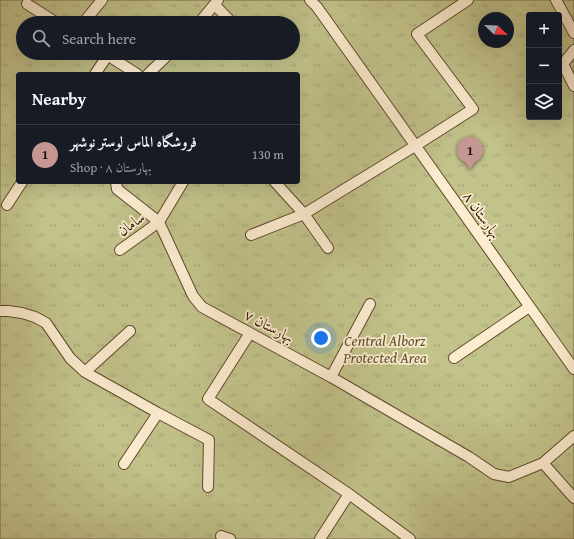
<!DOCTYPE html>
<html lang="en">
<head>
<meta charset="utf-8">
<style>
  :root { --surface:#171b24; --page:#20242c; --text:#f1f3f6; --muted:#9ea1a6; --line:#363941; --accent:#c59692 }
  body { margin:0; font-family:"Gentium Book Plus",Amiri,serif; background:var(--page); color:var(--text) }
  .controls { position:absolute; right:12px; top:12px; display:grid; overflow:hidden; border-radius:4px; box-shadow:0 4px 16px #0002 }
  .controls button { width:36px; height:36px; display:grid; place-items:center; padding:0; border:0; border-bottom:1px solid var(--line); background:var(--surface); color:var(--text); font:20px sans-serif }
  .compass { position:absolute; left:478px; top:12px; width:36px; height:36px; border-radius:50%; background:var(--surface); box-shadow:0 4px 16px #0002; rotate:113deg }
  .you { position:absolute; left:321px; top:338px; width:14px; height:14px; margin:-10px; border:3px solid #fff; border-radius:50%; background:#1a73e8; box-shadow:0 0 0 6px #1a73e833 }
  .badge { display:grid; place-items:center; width:26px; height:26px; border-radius:50%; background:var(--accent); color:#111; font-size:13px; font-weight:700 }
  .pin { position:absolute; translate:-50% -33px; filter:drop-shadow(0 1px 2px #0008) }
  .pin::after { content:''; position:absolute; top:21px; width:14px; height:12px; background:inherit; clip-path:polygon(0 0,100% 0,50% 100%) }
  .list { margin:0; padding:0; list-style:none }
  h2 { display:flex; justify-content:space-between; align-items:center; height:52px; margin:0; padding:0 16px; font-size:17px }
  h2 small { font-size:13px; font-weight:400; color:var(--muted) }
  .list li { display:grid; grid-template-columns:26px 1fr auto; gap:12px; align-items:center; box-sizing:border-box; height:60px; padding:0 16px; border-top:1px solid var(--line) }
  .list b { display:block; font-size:15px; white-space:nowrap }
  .list p { margin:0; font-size:13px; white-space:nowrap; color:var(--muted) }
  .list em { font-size:13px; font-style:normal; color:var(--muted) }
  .icon { flex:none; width:22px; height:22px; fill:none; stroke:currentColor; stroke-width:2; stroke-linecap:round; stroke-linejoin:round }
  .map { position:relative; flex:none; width:574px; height:539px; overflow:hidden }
  .search { position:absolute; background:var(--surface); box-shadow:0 4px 16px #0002; left:16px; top:16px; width:284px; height:44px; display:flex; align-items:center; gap:10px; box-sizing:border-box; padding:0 14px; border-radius:22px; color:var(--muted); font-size:15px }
  .panel { position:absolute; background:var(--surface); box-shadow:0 4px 16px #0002; left:16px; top:72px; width:284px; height:112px; border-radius:4px }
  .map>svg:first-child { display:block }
  .park { fill:url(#park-tufts); stroke:#786c46; fill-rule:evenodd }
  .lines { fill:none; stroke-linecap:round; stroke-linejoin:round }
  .minor-casing { stroke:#60482e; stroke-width:12 }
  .minor { stroke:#fcedd0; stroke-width:10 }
  .labels { text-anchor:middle; stroke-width:3.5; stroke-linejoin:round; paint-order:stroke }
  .street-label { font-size:15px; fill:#2d1400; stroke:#fcedd0 }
  .park-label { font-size:15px; font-style:italic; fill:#615131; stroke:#fcedd0 }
</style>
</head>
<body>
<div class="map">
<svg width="574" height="539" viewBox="0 0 574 539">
  <defs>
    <pattern id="park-tufts" width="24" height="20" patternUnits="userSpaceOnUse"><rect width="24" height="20" fill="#c2c38b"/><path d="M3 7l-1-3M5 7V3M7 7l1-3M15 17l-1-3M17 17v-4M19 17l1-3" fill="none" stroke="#a7a776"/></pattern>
  </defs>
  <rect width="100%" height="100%" fill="#fae4b7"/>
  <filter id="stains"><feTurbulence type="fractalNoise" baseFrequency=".005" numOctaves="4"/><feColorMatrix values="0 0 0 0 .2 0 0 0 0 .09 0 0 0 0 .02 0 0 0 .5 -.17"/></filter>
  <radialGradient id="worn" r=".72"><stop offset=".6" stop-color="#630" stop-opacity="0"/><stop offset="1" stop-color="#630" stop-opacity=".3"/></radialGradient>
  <path class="park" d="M0,0H574V539H0ZM529,15H559V117H529ZM484,18H508V42H484ZM23,23H293V53H23ZM18,74H298V182H18Z"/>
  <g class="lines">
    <defs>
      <path id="minor" d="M310,0L317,7L574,369
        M556,0L574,33
        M27,4L57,23
        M215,5L232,23
        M83,23L102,0
        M199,23L218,0
        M574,50L563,64L574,86
        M104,53L137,74
        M95,74L108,55
        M148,74L170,53
        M116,182L117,189L159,222L193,296L202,307L331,377L469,457L494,474L509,477L543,463L574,436
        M275,182L304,214L328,248
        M7,205L22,182
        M251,235L304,214L415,146L473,109L417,34L468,0
        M120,250L159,222L183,182
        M0,311H8L22,313L35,317L46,323L70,358L85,372L158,413L209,440L208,487
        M250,333L208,399L349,494L410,539
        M454,358L529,307
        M85,372L130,331
        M331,377L370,304
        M543,463L574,498
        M124,464L158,413
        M221,536L230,539
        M320,539L349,494"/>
    </defs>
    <use href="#minor" class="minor-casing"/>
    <use href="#minor" class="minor"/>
  </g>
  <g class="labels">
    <g class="street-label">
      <text transform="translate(482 215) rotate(55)" y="5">بهارستان ۸</text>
      <text transform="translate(131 224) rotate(-36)" y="5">سامان</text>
      <text transform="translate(269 326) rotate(28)" y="5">بهارستان ۷</text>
    </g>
    <g class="park-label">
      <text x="385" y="346">Central Alborz<tspan x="385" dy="17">Protected Area</tspan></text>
    </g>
  </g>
  <rect width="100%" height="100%" filter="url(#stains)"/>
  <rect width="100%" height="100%" fill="url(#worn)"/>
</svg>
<div class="controls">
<button>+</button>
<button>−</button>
<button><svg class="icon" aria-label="layers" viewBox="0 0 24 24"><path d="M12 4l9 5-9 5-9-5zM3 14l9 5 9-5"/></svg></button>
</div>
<svg class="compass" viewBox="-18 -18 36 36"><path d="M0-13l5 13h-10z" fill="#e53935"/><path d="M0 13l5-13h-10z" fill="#9ea1a6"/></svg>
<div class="you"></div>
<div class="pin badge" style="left:470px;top:170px">1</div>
<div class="search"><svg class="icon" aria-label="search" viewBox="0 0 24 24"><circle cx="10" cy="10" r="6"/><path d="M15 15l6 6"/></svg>Search here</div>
<section class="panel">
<h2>Nearby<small></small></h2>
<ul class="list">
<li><span class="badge">1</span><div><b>فروشگاه الماس لوستر نوشهر</b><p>Shop · بهارستان ۸</p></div><em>130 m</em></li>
</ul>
</section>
</div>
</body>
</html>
